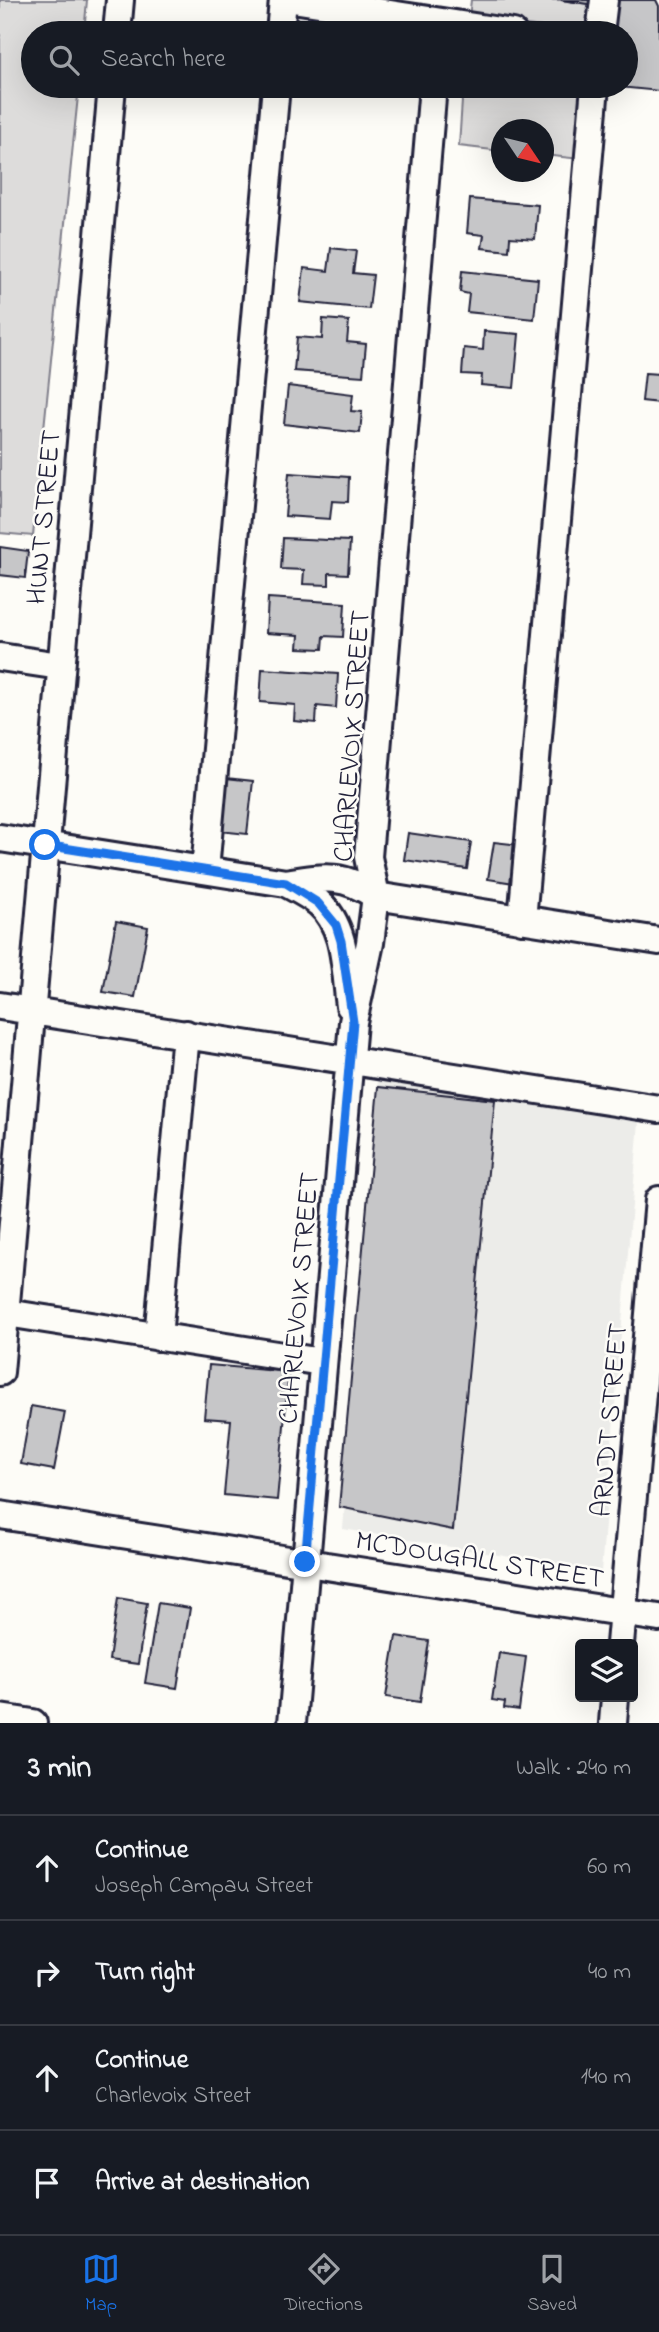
<!DOCTYPE html>
<html lang="en">
<head>
<meta charset="utf-8">
<style>
  :root { --surface:#171b24; --page:#20242c; --text:#f1f3f6; --muted:#9ea1a6; --line:#363941; --accent:#1a73e8 }
  body { margin:0; font-family:"Indie Flower",sans-serif; background:var(--page); color:var(--text) }
  .controls { position:absolute; right:21px; bottom:21px; display:grid; overflow:hidden; border-radius:7px; box-shadow:0 7px 28px #0002 }
  .controls button { width:63px; height:63px; display:grid; place-items:center; padding:0; border:0; border-bottom:2px solid var(--line); background:var(--surface); color:var(--text); font:35px sans-serif }
  .compass { position:absolute; left:491px; top:119px; width:63px; height:63px; border-radius:50%; background:var(--surface); box-shadow:0 7px 28px #0002; rotate:125deg }
  .stop { position:absolute; width:21px; height:21px; margin:-16px; border:5px solid #1a73e8; border-radius:50%; background:#fff }
  .stop.end { background:#1a73e8; border-color:#fff; box-shadow:0 2px 7px #0008 }
  .list { margin:0; padding:0; list-style:none }
  h2 { display:flex; justify-content:space-between; align-items:center; height:91px; margin:0; padding:0 28px; font-size:30px }
  h2 small { font-size:23px; font-weight:400; color:var(--muted) }
  .list li { display:grid; grid-template-columns:46px 1fr auto; gap:21px; align-items:center; box-sizing:border-box; height:105px; padding:0 28px; border-top:2px solid var(--line) }
  .list b { display:block; font-size:26px; white-space:nowrap }
  .list p { margin:0; font-size:23px; white-space:nowrap; color:var(--muted) }
  .list em { font-size:23px; font-style:normal; color:var(--muted) }
  .icon { flex:none; width:38px; height:38px; fill:none; stroke:currentColor; stroke-width:2; stroke-linecap:round; stroke-linejoin:round }
  .map { position:relative; flex:none; width:659px; height:1723px; overflow:hidden }
  .search { position:absolute; background:var(--surface); box-shadow:0 7px 28px #0002; left:21px; right:21px; top:21px; height:77px; display:flex; align-items:center; gap:18px; box-sizing:border-box; padding:0 24px; border-radius:38px; color:var(--muted); font-size:26px }
  .sheet { height:511px; background:var(--surface) }
  nav { display:flex; justify-content:space-around; align-items:center; box-sizing:border-box; height:98px; border-top:2px solid var(--line); background:var(--surface); font-size:19px; color:var(--muted) }
  nav a { display:grid; justify-items:center; gap:4px }
  nav .on { color:var(--accent) }
  .map>svg:first-child { display:block }
  .built { fill:#ecece9 }
  .green { fill:#dddcdb; stroke:#807f8b; stroke-width:2 }
  .building { fill:#c6c6c8; stroke:#22223b; stroke-width:2 }
  .lines { fill:none; stroke-linecap:round; stroke-linejoin:round }
  .minor-casing { stroke:#22223b; stroke-width:32 }
  .minor { stroke:#fdfcf7; stroke-width:26 }
  .route { stroke:#1a73e8; stroke-width:9 }
  .labels { text-anchor:middle; stroke-width:5; stroke-linejoin:round; paint-order:stroke }
  .street-label { font-size:28px; fill:#22223b; stroke:#fdfcf7 }
</style>
</head>
<body>
<div class="map">
<svg width="659" height="1723" viewBox="0 0 659 1723">
  <rect width="100%" height="100%" fill="#fdfcf7"/>
  <filter id="ink" filterUnits="userSpaceOnUse"><feTurbulence type="fractalNoise" baseFrequency=".0143" numOctaves="2"/><feDisplacementMap in="SourceGraphic" scale="14" xChannelSelector="R" yChannelSelector="G"/><feConvolveMatrix kernelMatrix="1 2 1 2 8 2 1 2 1" color-interpolation-filters="sRGB"/></filter>
  <g filter="url(#ink)">
    <path class="built" d="M378,1077L639,1122L601,1572L343,1529Z"/>
    <path class="green" d="M0,0H87L84,33H33V86H79L33,536L0,533Z
      M471,0H561L595,5L592,33L469,18Z
      M463,86H585L580,159L544,155V130H502L501,151L459,146Z"/>
    <path class="building" d="M561,0H596L595,5Z
      M614,0H656L659,6V91L609,86H626V33H612Z
      M290,18L412,30L411,33H289Z
      M470,199L538,205L535,239L510,237L509,251L482,248L484,235L467,233Z
      M331,248L356,251L353,273L373,275L369,309L300,302L304,268L328,271Z
      M462,271L538,279L534,319L467,312L469,294L460,292Z
      M323,319L349,321L347,342L366,344L363,376L294,371L297,337L322,339Z
      M484,331L519,334L514,388L481,385L482,375L462,374L464,348L483,350Z
      M645,373L659,374V403L642,401Z
      M288,386L353,394L351,411L362,412L360,433L284,424Z
      M289,473L349,477L348,502L332,501L330,519L285,516Z
      M283,538L350,541L348,574L329,573V585L303,584L304,570L281,569Z
      M0,547L28,551L25,578L0,575Z
      M268,598L345,603L343,637L324,636L323,649L298,648L299,635L266,633Z
      M262,669L338,674L336,708L317,706L316,723L294,721L295,705L260,702Z
      M226,778L253,781L247,834L220,831Z
      M408,833L471,842L467,869L404,860Z
      M494,842L520,845L514,883L488,879Z
      M116,921L148,927L135,997L103,992Z
      M378,1087L495,1100L453,1530L339,1507Z
      M209,1365L289,1372L277,1500L224,1495L231,1420L204,1418Z
      M31,1406L65,1412L54,1470L21,1464Z
      M118,1598L147,1603L138,1664L109,1660Z
      M158,1603L190,1608L177,1688L145,1683Z
      M396,1636L429,1641L420,1702L386,1697Z
      M499,1653L526,1657L519,1710L504,1708L505,1702L492,1700Z"/>
    <g class="lines">
      <defs>
        <path id="minor" d="M299,0L513,33
          M117,33L120,0
          M280,33L283,0
          M600,33L604,0
          M0,657L60,666
          M0,838L286,883C324,877 343,873 376,896L659,941
          M205,870L276,86
          M286,883C297,889 309,895 319,903C347,927 345,972 350,1006
          M522,920L595,86
          M0,1006L659,1109
          M0,1312L322,1362
          M158,1337L186,1034
          M0,1372L112,86
          M0,1515L659,1618
          M620,1644L659,1200
          M0,1718L33,1723
          M292,1723L353,1022L370,943L376,896L368,857L433,86
          M613,1723L615,1697"/>
      </defs>
      <use href="#minor" class="minor-casing"/>
      <use href="#minor" class="minor"/>
    </g>
  </g>
  <g class="lines" filter="url(#ink)">
    <path class="route" d="M45,845L286,883L318,903L336,925L341,941L353,1022L305,1562"/>
  </g>
  <g class="labels">
    <g class="street-label">
      <text transform="translate(42 517) rotate(-85)" y="10">HUNT STREET</text>
      <text transform="translate(350 736) rotate(-86)" y="10">CHARLEVOIX STREET</text>
      <text transform="translate(297 1298) rotate(-85)" y="10">CHARLEVOIX STREET</text>
      <text transform="translate(608 1420) rotate(-85)" y="10">ARNDT STREET</text>
      <text transform="translate(480 1558) rotate(9)" y="10">MCDOUGALL STREET</text>
    </g>
  </g>
</svg>
<div class="controls">
<button><svg class="icon" aria-label="layers" viewBox="0 0 24 24"><path d="M12 4l9 5-9 5-9-5zM3 14l9 5 9-5"/></svg></button>
</div>
<svg class="compass" viewBox="-18 -18 36 36"><path d="M0-13l5 13h-10z" fill="#e53935"/><path d="M0 13l5-13h-10z" fill="#9ea1a6"/></svg>
<div class="stop" style="left:45px;top:845px"></div>
<div class="stop end" style="left:305px;top:1562px"></div>
<div class="search"><svg class="icon" aria-label="search" viewBox="0 0 24 24"><circle cx="10" cy="10" r="6"/><path d="M15 15l6 6"/></svg>Search here</div>
</div>
<section class="sheet">
<h2>3 min<small>Walk · 240 m</small></h2>
<ul class="list">
<li><svg class="icon" aria-label="ahead" viewBox="0 0 24 24"><path d="M12 20V5M6 11l6-6 6 6"/></svg><div><b>Continue</b><p>Joseph Campau Street</p></div><em>60 m</em></li>
<li><svg class="icon" aria-label="right" viewBox="0 0 24 24"><path d="M7 20v-9h11M14 6l5 5-5 5"/></svg><div><b>Turn right</b></div><em>40 m</em></li>
<li><svg class="icon" aria-label="ahead" viewBox="0 0 24 24"><path d="M12 20V5M6 11l6-6 6 6"/></svg><div><b>Continue</b><p>Charlevoix Street</p></div><em>140 m</em></li>
<li><svg class="icon" aria-label="arrive" viewBox="0 0 24 24"><path d="M6 21V4h12l-3 4 3 4H6"/></svg><div><b>Arrive at destination</b></div></li>
</ul>
</section>
<nav>
<a class="on"><svg class="icon" aria-label="map" viewBox="0 0 24 24"><path d="M3 6l6-2 6 2 6-2v14l-6 2-6-2-6 2zM9 4v14M15 6v14"/></svg>Map</a>
<a><svg class="icon" aria-label="directions" viewBox="0 0 24 24"><path d="M12 3l9 9-9 9-9-9zM9 14v-3h6M13 9l2 2-2 2"/></svg>Directions</a>
<a><svg class="icon" aria-label="saved" viewBox="0 0 24 24"><path d="M7 4h10v16l-5-4-5 4z"/></svg>Saved</a>
</nav>
</body>
</html>
